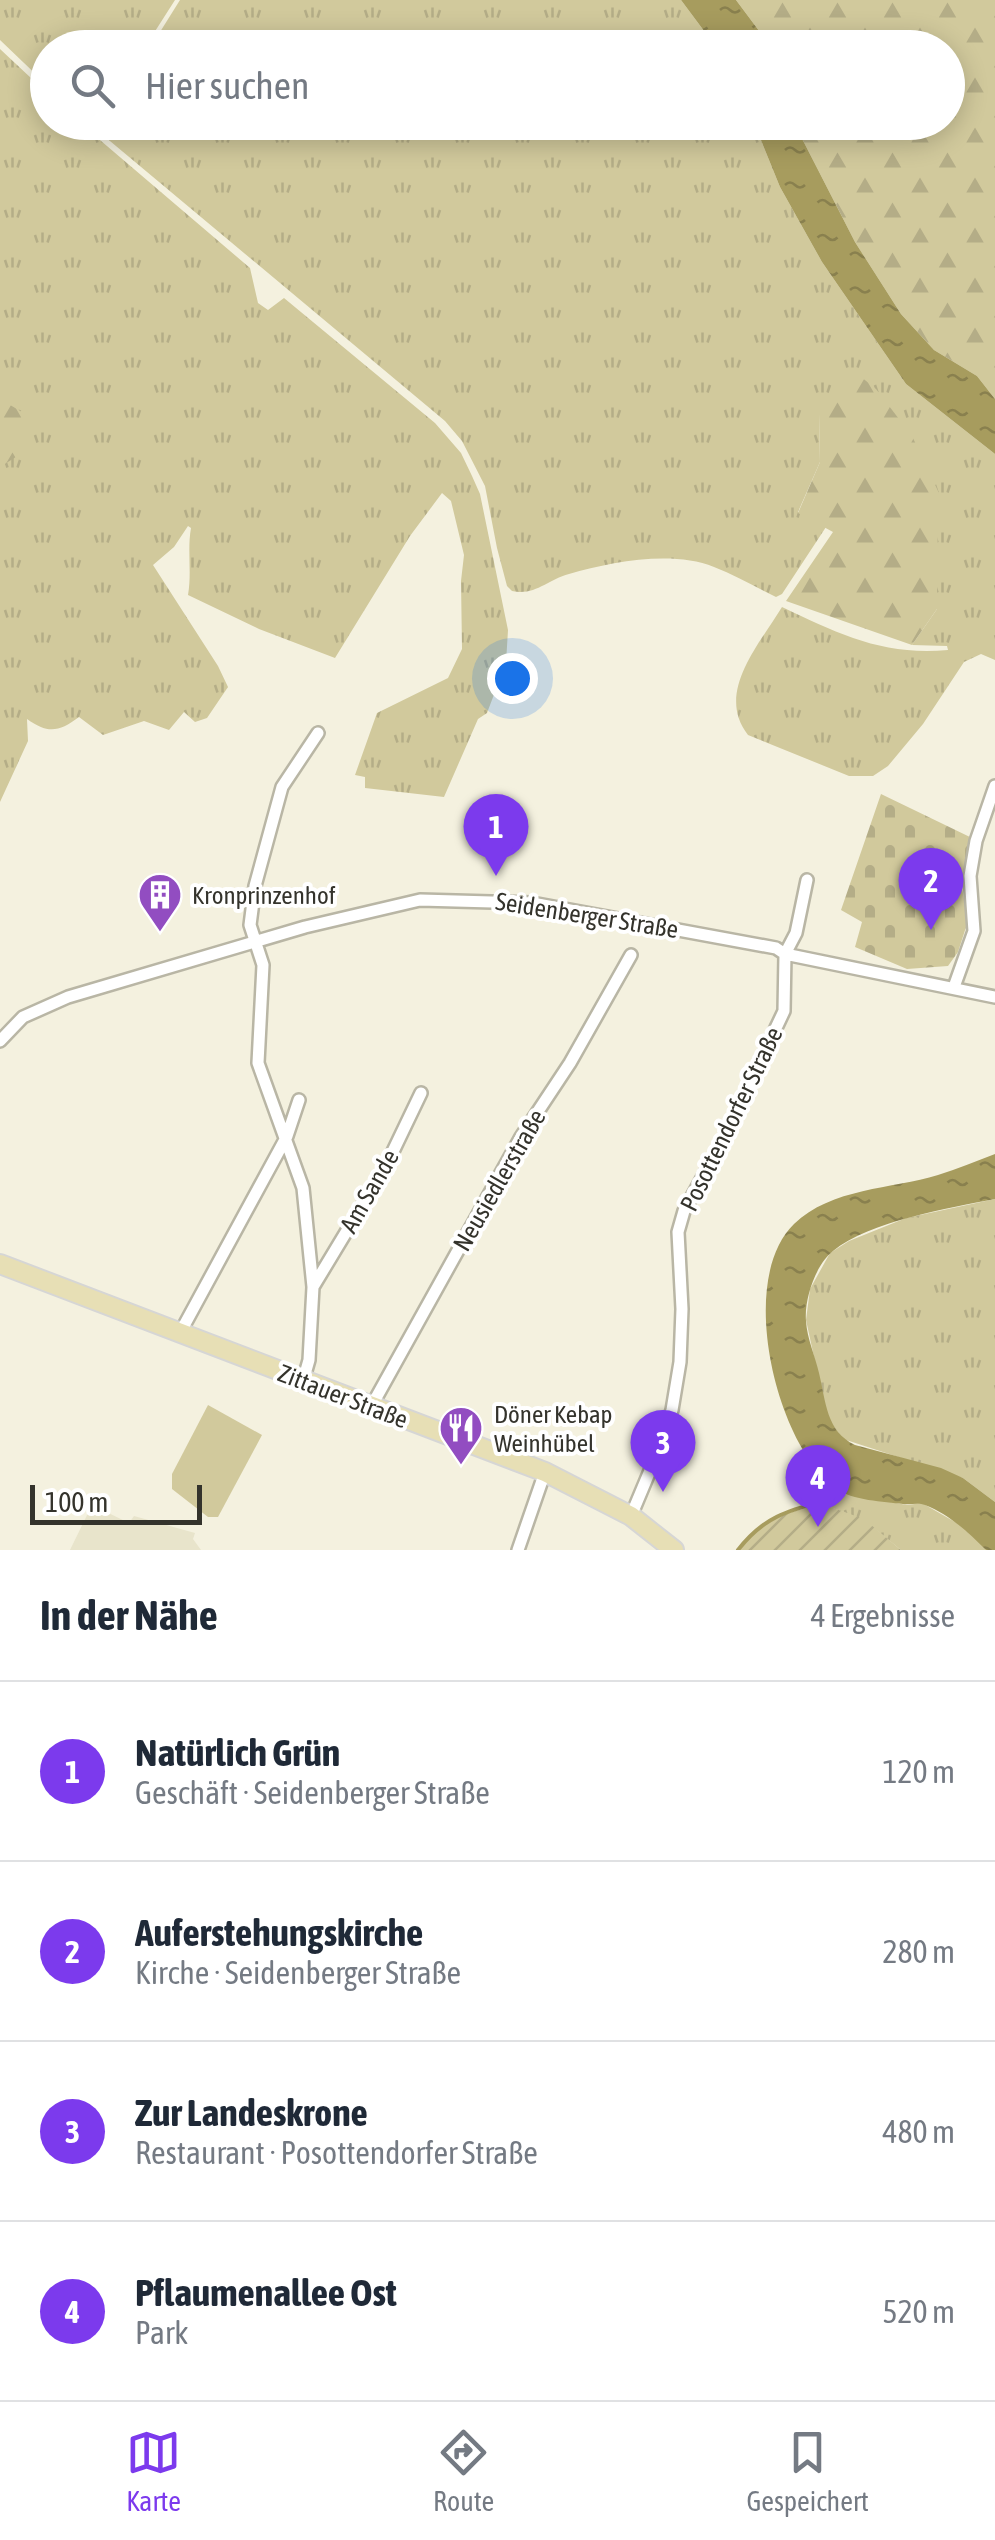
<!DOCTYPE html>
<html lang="de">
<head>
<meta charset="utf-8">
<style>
  :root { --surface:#fff; --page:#f6f6f7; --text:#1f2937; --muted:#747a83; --line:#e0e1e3; --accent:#7c3aed }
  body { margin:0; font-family:"Asap Condensed",sans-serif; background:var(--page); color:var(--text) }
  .scale { position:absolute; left:30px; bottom:25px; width:172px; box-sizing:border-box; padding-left:10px; border:5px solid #34332c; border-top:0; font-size:28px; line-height:35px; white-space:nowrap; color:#34332c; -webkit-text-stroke:8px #fff; paint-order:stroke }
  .you { position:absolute; left:512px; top:678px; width:35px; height:35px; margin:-25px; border:8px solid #fff; border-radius:50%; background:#1a73e8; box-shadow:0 0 0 15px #1a73e833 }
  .badge { display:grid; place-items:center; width:65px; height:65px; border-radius:50%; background:var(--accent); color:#fff; font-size:32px; font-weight:700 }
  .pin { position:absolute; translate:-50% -82px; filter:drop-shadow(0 2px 5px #0008) }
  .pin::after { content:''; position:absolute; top:52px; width:35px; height:30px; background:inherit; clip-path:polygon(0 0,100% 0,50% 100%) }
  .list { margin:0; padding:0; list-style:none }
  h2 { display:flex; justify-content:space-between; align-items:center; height:130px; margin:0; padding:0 40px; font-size:42px }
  h2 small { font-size:32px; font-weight:400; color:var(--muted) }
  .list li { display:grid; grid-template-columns:65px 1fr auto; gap:30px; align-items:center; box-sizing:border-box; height:180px; padding:0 40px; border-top:2px solid var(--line) }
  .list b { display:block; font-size:38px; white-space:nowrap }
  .list p { margin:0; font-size:32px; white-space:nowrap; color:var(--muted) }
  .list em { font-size:32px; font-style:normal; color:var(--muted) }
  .icon { flex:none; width:55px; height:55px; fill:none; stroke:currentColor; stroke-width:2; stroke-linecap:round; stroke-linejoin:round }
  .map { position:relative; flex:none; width:995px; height:1550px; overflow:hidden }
  .search { position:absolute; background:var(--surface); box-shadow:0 5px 25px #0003; left:30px; right:30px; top:30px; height:110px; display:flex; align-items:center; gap:25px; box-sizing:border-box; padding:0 35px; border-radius:55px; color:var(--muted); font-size:38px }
  .sheet { height:850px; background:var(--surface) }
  nav { display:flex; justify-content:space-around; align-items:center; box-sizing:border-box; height:140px; border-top:2px solid var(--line); background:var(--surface); font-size:28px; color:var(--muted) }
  nav a { display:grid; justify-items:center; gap:5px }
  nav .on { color:var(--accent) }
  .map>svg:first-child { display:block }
  .built { fill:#e8e4cb }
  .grass { fill:url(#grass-tufts) }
  .forest { fill:url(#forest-firs) }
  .cemetery { fill:url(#cemetery-stones) }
  .garden { fill:url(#garden-furrows) }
  .pitch { fill:#d1c99c }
  .water { fill:url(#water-ripples) }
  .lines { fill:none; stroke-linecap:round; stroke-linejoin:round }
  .stream { stroke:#a79c5e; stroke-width:4 }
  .minor-casing { stroke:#b9b6a5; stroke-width:16 }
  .primary-casing { stroke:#d6d6d5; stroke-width:22 }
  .minor { stroke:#fff; stroke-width:11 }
  .primary { stroke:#e7dfb5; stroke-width:18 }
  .labels { text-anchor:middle; stroke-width:8; stroke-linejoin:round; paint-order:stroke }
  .poi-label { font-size:25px; fill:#34332c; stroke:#fff; text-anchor:start }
  .street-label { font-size:25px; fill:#34332c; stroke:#fff }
</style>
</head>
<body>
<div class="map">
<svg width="995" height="1550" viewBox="0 0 995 1550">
  <defs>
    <pattern id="grass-tufts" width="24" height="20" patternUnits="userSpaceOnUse" patternTransform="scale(2.5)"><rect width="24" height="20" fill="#d1c99c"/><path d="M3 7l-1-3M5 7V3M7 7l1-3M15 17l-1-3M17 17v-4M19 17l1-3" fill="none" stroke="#b4ad87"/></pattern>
    <pattern id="forest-firs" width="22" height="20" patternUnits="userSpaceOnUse" patternTransform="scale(2.5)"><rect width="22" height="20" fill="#d1c99c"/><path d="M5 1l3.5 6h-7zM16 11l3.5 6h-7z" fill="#b4ad87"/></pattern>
    <pattern id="cemetery-stones" width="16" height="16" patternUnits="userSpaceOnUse" patternTransform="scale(2.5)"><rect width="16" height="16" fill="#d1c99c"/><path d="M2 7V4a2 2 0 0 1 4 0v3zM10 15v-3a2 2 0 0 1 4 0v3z" fill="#b4ad87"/></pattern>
    <pattern id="garden-furrows" width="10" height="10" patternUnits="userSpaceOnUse" patternTransform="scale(2.5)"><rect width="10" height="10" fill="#d1c99c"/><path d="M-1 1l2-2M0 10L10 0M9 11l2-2" fill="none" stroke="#b4ad87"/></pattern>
    <pattern id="water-ripples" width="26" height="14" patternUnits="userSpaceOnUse" patternTransform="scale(2.5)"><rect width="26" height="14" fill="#a79c5e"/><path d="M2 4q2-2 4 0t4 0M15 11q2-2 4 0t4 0" fill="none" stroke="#89804e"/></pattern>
  </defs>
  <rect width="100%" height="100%" fill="#f4f1df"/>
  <path class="built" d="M92,1505L129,1523L134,1516L195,1533L193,1539L201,1550H70Z"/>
  <path class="grass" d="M0,0H175L145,47L48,48L47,85L0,40Z
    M180,0H681L716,47L150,48Z
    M0,49L47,93L48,122L80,123L250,268L258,303L268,310L284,298L435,423L461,453L472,476L480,494L508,630L506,663L487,713L478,719L444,797L365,788V777L355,775L377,713L448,678L462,649L461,581L464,555L451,501L442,493L410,536L335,658L259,629L188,595C192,572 187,550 191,528L188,526L174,547L153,565L218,666L228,687L207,718L195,722L184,712L169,730L144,721L103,735L79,717C59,732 48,734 27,719L28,741L0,802Z
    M104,122L754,123L780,187L822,262L906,384L995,454V660L981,654L964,662L923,724L888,766L873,776H849L748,735C715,693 759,645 782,607C839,634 883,656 948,650L947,646L912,645L937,609L819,414L820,462L798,512L826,527L782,594L776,597C755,587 735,575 714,567C672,550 611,562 569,574C547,580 535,596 512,591L507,586L497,548L485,486L462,441L445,421L98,131Z
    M995,1199V1502L963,1478L843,1439L827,1417L806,1320L810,1289L830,1253L849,1241L906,1218Z
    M847,1494L907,1505L922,1503L969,1530L986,1550H901L864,1520L822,1504Z"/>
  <path class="forest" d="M736,0H995V399L977,376L934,350L901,314L855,242L794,123L948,122V48L771,47Z
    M855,372L876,389L912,436L938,491L937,609L912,645L786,601L833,532L798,513L820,462L819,414Z
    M0,399L32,418L11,441L19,455L0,467Z"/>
  <path class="cemetery" d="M881,794L972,838L961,882L968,921L958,952L948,966L907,969L855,947L862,922L841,910Z"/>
  <path class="garden" d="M822,1504L864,1519L901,1550H740C764,1518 786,1513 822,1504Z"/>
  <path class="pitch" d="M208,1405L262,1435L218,1517H208L172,1489V1474Z"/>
  <path class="water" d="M681,0H736L771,47H716Z
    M754,123H794L855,242L901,314L934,350L977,376L995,399V454L906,384L822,262L780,187Z
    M995,1154V1199C949,1208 870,1221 833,1251C816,1264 804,1299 806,1321C807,1338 815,1356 819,1373C826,1402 826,1431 855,1445L941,1468L963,1478L995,1502V1550H986C968,1532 950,1515 925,1505C918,1502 911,1505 903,1504C884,1502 852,1500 836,1489C776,1445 736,1280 794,1224C831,1188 892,1189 938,1175C957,1169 976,1161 995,1154Z"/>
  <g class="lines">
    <path class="stream" d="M738,1550C767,1512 796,1509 839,1497L845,1492"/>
    <defs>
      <path id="minor" d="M785,954L796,933L807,880
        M954,987L974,931L970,876L976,841L995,786
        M0,1041L23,1017L68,997L305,927L420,900L532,903L776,948L785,954L995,997
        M313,1287L386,1166L421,1093
        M180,1333L287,1136L299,1100
        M303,1381L309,1360L313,1287L303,1188L258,1063L263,965L250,925L255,886L282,787L318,733
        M371,1407L521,1137L570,1063L631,955
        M631,1516L657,1454L672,1410L680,1362L682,1309L678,1232L684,1211L723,1140L784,1011L785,954
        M518,1550L545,1472"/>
      <path id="primary" d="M0,1264L545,1472L631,1516L674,1550"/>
    </defs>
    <use href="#minor" class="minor-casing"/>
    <use href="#primary" class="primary-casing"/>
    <use href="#minor" class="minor"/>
    <use href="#primary" class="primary"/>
  </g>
  <defs>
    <symbol id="building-pin" viewBox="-11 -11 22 30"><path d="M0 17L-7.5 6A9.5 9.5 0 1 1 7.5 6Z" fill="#924dc1" stroke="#fff"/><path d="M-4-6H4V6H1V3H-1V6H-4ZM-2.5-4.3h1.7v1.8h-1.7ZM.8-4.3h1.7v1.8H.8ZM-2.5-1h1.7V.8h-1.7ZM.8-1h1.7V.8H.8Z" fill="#fff"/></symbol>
    <symbol id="restaurant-pin" viewBox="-11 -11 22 30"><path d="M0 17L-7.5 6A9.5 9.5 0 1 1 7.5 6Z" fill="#924dc1" stroke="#fff"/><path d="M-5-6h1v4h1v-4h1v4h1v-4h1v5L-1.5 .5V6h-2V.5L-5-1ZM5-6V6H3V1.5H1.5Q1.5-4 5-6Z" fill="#fff"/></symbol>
  </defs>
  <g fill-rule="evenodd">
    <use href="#building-pin" x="135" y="870" width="50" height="68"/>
    <use href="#restaurant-pin" x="436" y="1403" width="50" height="68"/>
  </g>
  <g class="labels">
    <g class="poi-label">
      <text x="192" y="904">Kronprinzenhof</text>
      <text x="494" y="1423">Döner Kebap<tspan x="494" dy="29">Weinhübel</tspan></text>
    </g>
    <g class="street-label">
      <text transform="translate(587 915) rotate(9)" y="9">Seidenberger Straße</text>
      <text transform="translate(731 1119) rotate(-64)" y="9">Posottendorfer Straße</text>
      <text transform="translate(499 1180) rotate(-60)" y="9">Neusiedlerstraße</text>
      <text transform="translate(369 1191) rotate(-60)" y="9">Am Sande</text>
      <text transform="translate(343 1396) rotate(21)" y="9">Zittauer Straße</text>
    </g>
  </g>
</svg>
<div class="scale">100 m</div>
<div class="you"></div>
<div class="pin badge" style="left:496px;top:876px">1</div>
<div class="pin badge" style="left:931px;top:930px">2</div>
<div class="pin badge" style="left:663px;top:1492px">3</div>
<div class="pin badge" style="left:818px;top:1527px">4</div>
<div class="search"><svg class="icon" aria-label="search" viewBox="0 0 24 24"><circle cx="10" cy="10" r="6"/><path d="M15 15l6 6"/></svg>Hier suchen</div>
</div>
<section class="sheet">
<h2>In der Nähe<small>4 Ergebnisse</small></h2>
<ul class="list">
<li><span class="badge">1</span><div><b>Natürlich Grün</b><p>Geschäft · Seidenberger Straße</p></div><em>120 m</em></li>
<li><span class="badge">2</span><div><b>Auferstehungskirche</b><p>Kirche · Seidenberger Straße</p></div><em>280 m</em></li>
<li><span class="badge">3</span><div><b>Zur Landeskrone</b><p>Restaurant · Posottendorfer Straße</p></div><em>480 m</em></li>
<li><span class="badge">4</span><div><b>Pflaumenallee Ost</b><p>Park</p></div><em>520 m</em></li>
</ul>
</section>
<nav>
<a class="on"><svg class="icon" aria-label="map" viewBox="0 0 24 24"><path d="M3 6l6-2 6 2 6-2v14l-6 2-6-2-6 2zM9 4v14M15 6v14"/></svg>Karte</a>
<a><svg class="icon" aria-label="directions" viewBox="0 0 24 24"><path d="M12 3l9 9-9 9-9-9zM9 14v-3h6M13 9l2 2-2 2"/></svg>Route</a>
<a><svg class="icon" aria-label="saved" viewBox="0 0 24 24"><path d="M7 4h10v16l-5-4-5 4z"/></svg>Gespeichert</a>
</nav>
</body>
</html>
